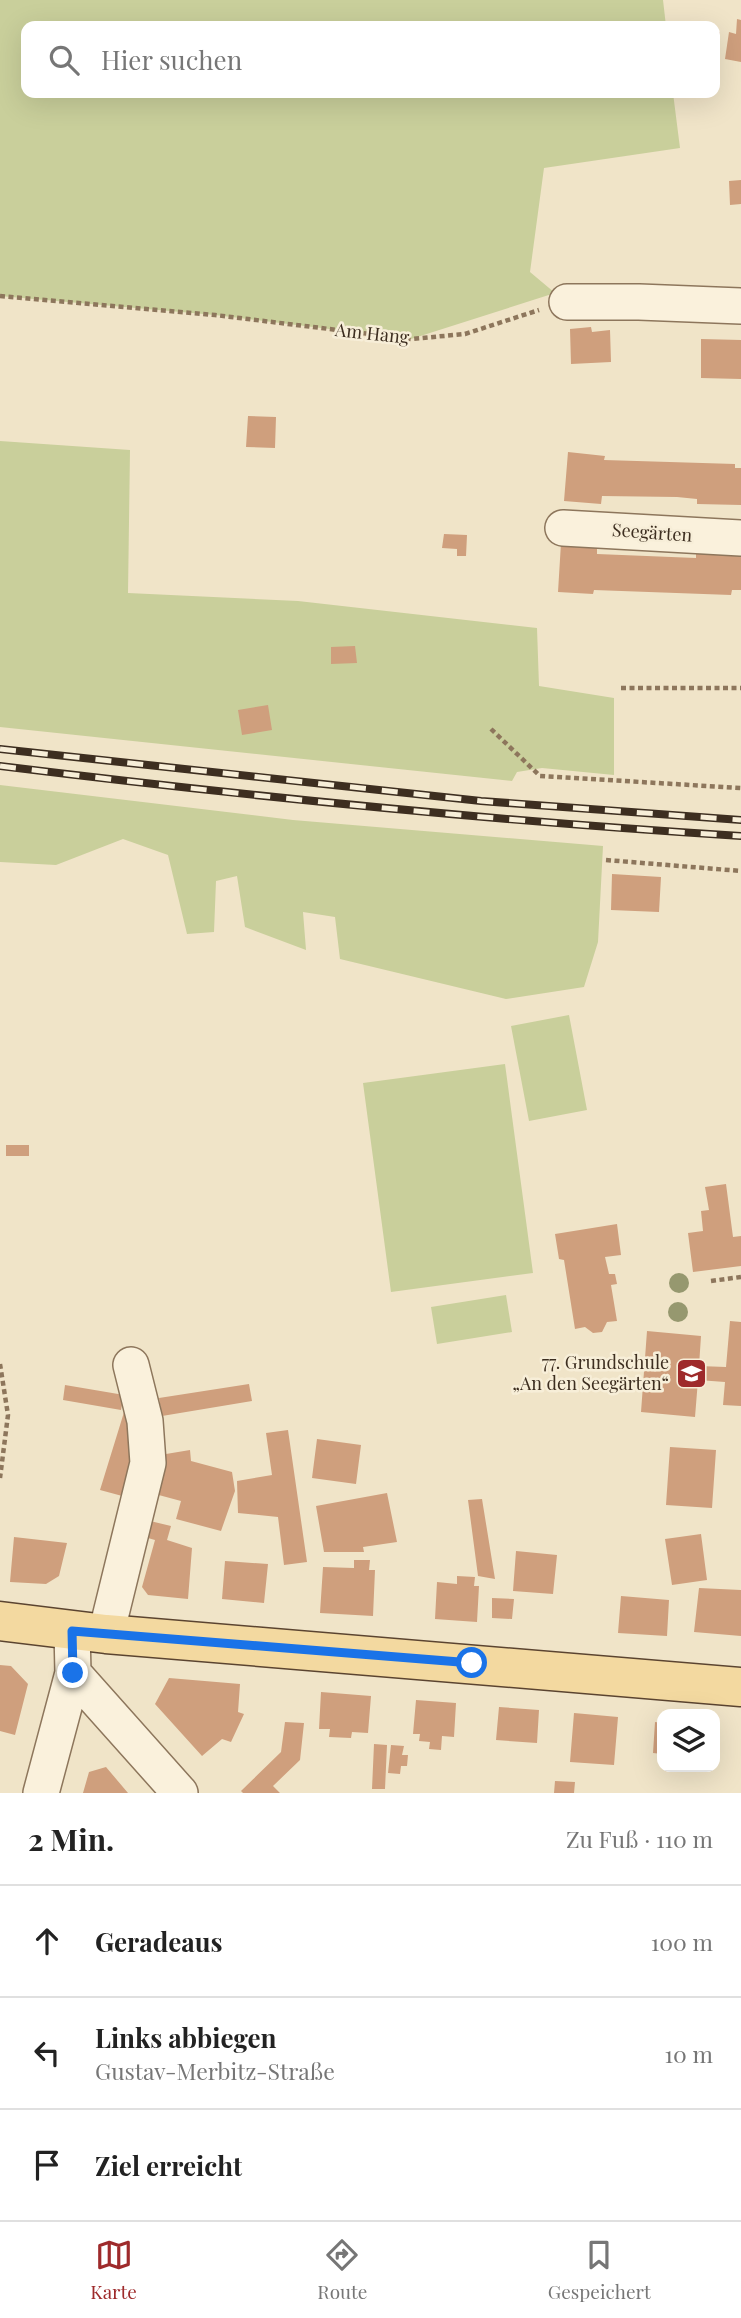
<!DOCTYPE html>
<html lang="de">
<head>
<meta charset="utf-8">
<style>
  :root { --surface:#fff; --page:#f6f6f6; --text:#222; --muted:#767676; --line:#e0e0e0; --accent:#9e2a2b }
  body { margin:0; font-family:"Playfair Display",serif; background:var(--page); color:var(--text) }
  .controls { position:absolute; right:21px; bottom:21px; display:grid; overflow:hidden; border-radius:14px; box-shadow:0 7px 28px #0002 }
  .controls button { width:63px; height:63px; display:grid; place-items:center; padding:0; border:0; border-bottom:2px solid var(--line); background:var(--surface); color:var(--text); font:35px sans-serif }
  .stop { position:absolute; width:21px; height:21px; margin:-16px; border:5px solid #1a73e8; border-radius:50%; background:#fff }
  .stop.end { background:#1a73e8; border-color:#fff; box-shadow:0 2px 7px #0008 }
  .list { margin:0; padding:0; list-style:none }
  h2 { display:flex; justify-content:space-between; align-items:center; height:91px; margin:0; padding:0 28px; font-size:30px }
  h2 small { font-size:23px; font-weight:400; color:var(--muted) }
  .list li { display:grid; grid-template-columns:46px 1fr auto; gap:21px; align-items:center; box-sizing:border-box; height:112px; padding:0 28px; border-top:2px solid var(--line) }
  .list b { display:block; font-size:26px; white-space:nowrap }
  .list p { margin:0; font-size:23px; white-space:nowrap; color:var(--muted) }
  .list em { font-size:23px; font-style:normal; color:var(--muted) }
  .icon { flex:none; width:38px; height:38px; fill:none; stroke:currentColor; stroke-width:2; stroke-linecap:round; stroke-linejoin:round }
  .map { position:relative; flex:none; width:741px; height:1793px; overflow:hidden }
  .search { position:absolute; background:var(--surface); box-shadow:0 7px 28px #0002; left:21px; right:21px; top:21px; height:77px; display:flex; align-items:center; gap:18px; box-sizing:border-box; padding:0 24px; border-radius:14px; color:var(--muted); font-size:26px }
  .sheet { height:427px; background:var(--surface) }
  nav { display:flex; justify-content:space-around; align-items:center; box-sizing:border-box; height:98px; border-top:2px solid var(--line); background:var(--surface); font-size:19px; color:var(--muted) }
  nav a { display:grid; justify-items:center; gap:4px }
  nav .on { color:var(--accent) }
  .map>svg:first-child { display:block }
  .green { fill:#c9cf9b }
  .building { fill:#cf9f7d }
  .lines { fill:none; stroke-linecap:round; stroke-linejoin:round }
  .minor-casing { stroke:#8d765c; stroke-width:38 }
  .major-casing { stroke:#5b4430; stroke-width:41 }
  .path { stroke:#8d765c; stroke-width:4.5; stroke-dasharray:5 3.5; stroke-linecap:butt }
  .minor { stroke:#faf1dc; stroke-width:35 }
  .major { stroke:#f3d9a0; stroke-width:38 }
  .rail-casing { stroke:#3d2e20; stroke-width:8 }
  .rail { stroke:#f7eed8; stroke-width:5; stroke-dasharray:16; stroke-linecap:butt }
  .tree { fill:#96986f }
  .route { stroke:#1a73e8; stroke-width:9 }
  .labels { text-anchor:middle; stroke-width:5; stroke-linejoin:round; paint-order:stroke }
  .street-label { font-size:18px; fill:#3d2e20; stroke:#f7eed8 }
  .poi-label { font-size:18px; fill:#3d2e20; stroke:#f7eed8; text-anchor:end }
</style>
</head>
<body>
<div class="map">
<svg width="741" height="1793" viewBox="0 0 741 1793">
  <rect width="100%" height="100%" fill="#f0e4c8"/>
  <path class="green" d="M0,0H663L666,26H26V93H673L680,148L544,168L530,272L555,293L411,339L215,315L0,296Z
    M0,441L130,450L128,593L298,601L537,628L539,686L614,698V775L542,768L517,772L512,781L0,727Z
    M0,785L293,820L603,846L598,942L584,987L506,999L340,959L335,917L303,912L306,950L245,927L237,876L216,881L214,932L187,934L168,855L123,839L56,865L0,862Z
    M569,1015L587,1110L529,1121L511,1026Z
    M505,1064L533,1273L391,1292L363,1083Z
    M506,1295L512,1332L437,1344L431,1307Z"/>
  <path class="building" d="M737,19L741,20V62L725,59L729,32L736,34Z
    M715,31L720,32V74H715Z
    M741,180V204L730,205L729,181Z
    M591,327L592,332L610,330L611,362L571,364L570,329Z
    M701,339L741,340V379L701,378Z
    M248,416L276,417L275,448L246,447Z
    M568,452L605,456L604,460L735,464V468H741V505L697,504V499L677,497L602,496L601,504L564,501Z
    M444,534L467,535L466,556H457V549L442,548Z
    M561,543L597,545V554L696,558V552L741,554V590H732L731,595L594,590L593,594L558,592Z
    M355,646L357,663L331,664V647Z
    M268,705L272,730L242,735L238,710Z
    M612,874L661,877L659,912L611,910Z
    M6,1145H29V1156H6Z
    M726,1184L733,1237L741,1236V1266L693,1272L688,1233L703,1231L701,1211L709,1210L705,1187Z
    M617,1224L621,1255L605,1257L609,1274H615L617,1284L611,1285L617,1321L607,1322L602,1332L593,1333L585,1327L575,1329L564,1260L559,1259L555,1234Z
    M730,1321L741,1322V1406L723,1405L725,1382L698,1380L695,1417L641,1412L647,1331L701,1336L699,1366L726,1367Z
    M249,1384L252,1401L162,1416L159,1398Z
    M65,1385L124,1395L121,1410L63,1400Z
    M125,1409L136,1466L126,1497L100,1490Z
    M288,1430L307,1562L284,1565L278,1517L238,1513L237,1481L272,1475L266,1433Z
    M317,1439L361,1445L356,1484L312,1478Z
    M670,1447L716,1450L712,1508L666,1505Z
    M190,1450L191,1461L232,1472L235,1491L221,1531L176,1519L181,1501L155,1494L160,1455Z
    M387,1493L397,1542L363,1547L364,1552H324L316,1506Z
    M482,1499L495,1579L478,1576L468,1500Z
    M146,1520L171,1526L167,1540L192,1548L188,1599L148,1595L142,1587L155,1540L141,1536Z
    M701,1534L707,1580L672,1585L665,1539Z
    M14,1537L67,1543L59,1576L46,1584L10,1582Z
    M516,1551L557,1555L553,1594L513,1591Z
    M354,1560H370L369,1570H375L373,1616L320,1613L323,1567L354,1568Z
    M225,1561L268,1564L264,1603L222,1599Z
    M457,1576L475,1577L474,1586H479L477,1622L435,1619L437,1582L457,1584Z
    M699,1588L741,1590V1636L694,1632Z
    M621,1596L669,1600L667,1636L618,1633Z
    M492,1598L514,1599L512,1619L492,1618Z
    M0,1665L11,1666L28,1684L15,1735L0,1731Z
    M169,1678L240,1684L238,1712L244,1714L231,1742L222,1739L202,1756L155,1704Z
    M321,1692L371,1696L368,1733L352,1732L351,1738L329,1737L330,1729H319Z
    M416,1700L456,1703L454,1737L442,1736L441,1750L429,1749L430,1742L419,1741L420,1734H413Z
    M499,1707L539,1710L537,1743L496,1740Z
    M574,1713L618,1717L614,1765L570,1762Z
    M285,1722L304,1723L300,1760L273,1786L280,1793H243L241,1791L281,1752Z
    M655,1722L662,1723V1754L653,1753Z
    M374,1744L387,1745L385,1789H372Z
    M391,1745L404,1746L402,1755H408L407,1766H401L400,1774L388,1773Z
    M106,1767L128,1793H83L89,1772Z
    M555,1781L575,1782L574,1793H554Z"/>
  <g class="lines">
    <defs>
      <path id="minor" d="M567,302H639L741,306
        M563,528L741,538
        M106,1634L148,1463L145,1421L131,1365
        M73,1673L180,1793
        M41,1793L73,1673L72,1631"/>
      <path id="major" d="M0,1621L106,1634L741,1687"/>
    </defs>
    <use href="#minor" class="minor-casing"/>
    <use href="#major" class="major-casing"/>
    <path class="path" d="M0,296L215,315L411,339L465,334L539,310
      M621,688H741
      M491,729L540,776L741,788
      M606,860L741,871
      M711,1281L741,1277
      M0,1364L8,1415L0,1478"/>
    <use href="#minor" class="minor"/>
    <use href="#major" class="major"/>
    <defs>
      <path id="rail" d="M0,749L481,801L741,820
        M0,766C246,796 494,821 741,836"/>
    </defs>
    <use href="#rail" class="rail-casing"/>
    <use href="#rail" class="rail"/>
  </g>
  <g class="tree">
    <circle cx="679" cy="1283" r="10"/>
    <circle cx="678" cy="1312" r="10"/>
  </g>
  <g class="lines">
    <path class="route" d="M73,1673L72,1631L472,1663"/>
  </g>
  <defs>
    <symbol id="school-square" viewBox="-11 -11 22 22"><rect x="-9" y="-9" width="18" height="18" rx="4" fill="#9e2a2b" stroke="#f7eed8"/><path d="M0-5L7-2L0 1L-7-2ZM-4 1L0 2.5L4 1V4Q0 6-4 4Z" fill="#fff"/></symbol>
  </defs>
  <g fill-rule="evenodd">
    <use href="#school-square" x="674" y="1356" width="35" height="35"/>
  </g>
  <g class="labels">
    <g class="street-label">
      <text transform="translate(372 334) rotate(6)" y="6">Am Hang</text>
      <text transform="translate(652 533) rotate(4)" y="6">Seegärten</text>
    </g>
    <g class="poi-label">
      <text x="669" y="1369">77. Grundschule<tspan x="669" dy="21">„An den Seegärten“</tspan></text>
    </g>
  </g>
</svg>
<div class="controls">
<button><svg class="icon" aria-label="layers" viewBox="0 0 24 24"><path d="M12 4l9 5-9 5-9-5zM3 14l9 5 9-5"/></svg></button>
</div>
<div class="stop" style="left:472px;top:1663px"></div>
<div class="stop end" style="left:73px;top:1673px"></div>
<div class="search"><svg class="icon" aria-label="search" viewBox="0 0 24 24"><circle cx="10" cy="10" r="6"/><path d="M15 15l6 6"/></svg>Hier suchen</div>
</div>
<section class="sheet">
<h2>2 Min.<small>Zu Fuß · 110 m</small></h2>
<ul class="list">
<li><svg class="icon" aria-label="ahead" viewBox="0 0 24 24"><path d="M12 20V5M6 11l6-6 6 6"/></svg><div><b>Geradeaus</b></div><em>100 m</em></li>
<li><svg class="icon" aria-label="left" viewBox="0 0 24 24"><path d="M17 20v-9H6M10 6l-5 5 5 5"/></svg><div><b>Links abbiegen</b><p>Gustav-Merbitz-Straße</p></div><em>10 m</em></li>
<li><svg class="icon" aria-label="arrive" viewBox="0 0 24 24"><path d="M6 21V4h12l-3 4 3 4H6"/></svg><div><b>Ziel erreicht</b></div></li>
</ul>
</section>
<nav>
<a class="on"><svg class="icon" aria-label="map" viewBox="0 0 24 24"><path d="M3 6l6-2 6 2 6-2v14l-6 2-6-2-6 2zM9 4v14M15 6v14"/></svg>Karte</a>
<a><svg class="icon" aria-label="directions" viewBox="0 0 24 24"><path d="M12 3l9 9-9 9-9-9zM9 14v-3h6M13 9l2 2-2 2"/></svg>Route</a>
<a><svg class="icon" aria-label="saved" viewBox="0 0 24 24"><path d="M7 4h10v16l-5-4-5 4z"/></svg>Gespeichert</a>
</nav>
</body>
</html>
